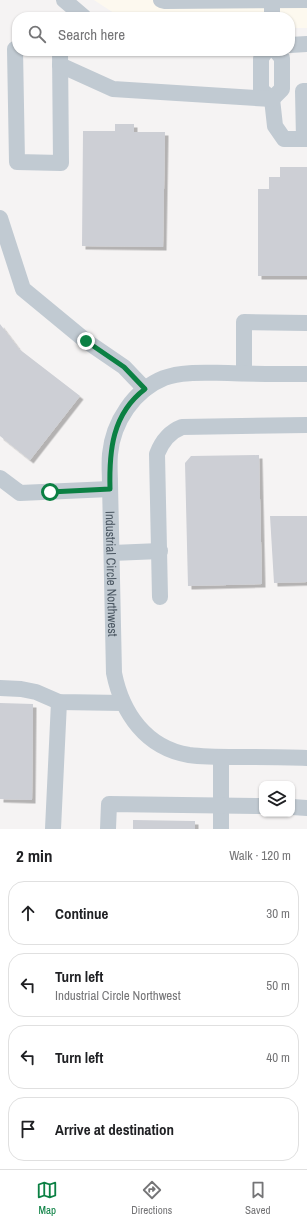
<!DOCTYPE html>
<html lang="en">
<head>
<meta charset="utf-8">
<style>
  :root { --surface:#fff; --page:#f2f2f2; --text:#202124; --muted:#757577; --line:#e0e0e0; --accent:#0b8043 }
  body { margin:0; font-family:"Archivo Narrow",sans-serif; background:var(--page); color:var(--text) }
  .controls { position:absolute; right:12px; bottom:12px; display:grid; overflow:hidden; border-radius:8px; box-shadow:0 1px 3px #0004 }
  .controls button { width:36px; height:36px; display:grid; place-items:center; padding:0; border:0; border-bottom:1px solid var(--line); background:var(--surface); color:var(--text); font:20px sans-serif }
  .stop { position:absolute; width:12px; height:12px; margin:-9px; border:3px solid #0b8043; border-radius:50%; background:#fff }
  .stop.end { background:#0b8043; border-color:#fff; box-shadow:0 1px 4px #0008 }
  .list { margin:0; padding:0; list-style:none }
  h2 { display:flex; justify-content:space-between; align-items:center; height:52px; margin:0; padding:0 16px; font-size:17px }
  h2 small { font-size:13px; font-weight:400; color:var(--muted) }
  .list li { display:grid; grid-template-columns:26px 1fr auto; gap:12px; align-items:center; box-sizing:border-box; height:64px; margin:0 8px 8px; padding:0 8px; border:1px solid var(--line); border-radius:16px }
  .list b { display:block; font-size:15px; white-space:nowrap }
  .list p { margin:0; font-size:13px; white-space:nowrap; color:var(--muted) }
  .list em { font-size:13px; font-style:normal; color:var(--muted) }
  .icon { flex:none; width:22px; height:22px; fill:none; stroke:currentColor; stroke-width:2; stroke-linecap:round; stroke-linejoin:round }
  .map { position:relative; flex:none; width:307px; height:829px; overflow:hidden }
  .search { position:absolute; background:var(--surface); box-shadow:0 1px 3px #0004; left:12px; right:12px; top:12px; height:44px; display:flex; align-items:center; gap:10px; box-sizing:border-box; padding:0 14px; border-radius:16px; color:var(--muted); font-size:15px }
  .sheet { height:340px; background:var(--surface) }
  nav { display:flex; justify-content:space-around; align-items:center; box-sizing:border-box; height:56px; border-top:1px solid var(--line); background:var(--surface); font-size:11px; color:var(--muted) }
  nav a { display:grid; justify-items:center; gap:2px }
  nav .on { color:var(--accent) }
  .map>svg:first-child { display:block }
  .commercial { fill:#fdf9ef }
  .building { fill:#cdcfd5; filter:url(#shadow) }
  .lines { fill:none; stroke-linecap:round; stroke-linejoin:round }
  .minor { stroke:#c1cad2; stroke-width:16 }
  .route { stroke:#0b8043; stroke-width:5 }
  .labels { text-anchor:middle; stroke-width:3; stroke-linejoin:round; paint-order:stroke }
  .street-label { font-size:13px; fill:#4a5661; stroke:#fff }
</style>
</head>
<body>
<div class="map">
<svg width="307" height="829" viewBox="0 0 307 829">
  <defs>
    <filter id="shadow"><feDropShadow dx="3.5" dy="3.5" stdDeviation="0" flood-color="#0004"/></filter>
  </defs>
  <rect width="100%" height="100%" fill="#f5f3f3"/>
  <path class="commercial" d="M94,0H307V28H290V17H120Z"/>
  <path class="building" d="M115,124H134V132H165L163,247L82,246L83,131H115Z
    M280,167H307V276H258V189H269V177H280Z
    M0,324L19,349L80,396L30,460L0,436Z
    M259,455L262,584L188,586L185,463L191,456Z
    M270,516H307V582L274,583Z
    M0,703L33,704L32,800L0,799Z
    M133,820L195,821V829H133Z"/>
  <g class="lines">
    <g class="minor">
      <path d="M64,0L84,17"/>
      <path d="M161,0L165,1L306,0"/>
      <path d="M272,17V0"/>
      <path d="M290,45L307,44"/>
      <path d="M17,49H15L17,162L61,163L60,51"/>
      <path d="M266,51L261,58V90L272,99L275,126L284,139H307"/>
      <path d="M60,65L113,89L272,99L282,89V58L276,51"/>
      <path d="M304,139L303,91H307"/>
      <path d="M0,218L23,289L86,341L124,367L145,389"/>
      <path d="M244,373V322L307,323"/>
      <path id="s1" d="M307,374C281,374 254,374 228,373C207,373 183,371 164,378C134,390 113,422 110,454C109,464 110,474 110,484L114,673C122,713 146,748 189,755C204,757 221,757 237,757C260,757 284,757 307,758"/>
      <path d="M0,478L20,493L110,489"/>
      <path d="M112,553L160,551"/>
      <path d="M160,597L157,454C162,441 169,432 182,427L307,425"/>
      <path d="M0,688L21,689L36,692L59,702L123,703"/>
      <path d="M221,757V829"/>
      <path d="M292,807L307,808"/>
      <path d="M53,829L59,702"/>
      <path d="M108,829L109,804L262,806"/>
    </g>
  </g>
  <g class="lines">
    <path class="route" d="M50,492L110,489C109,451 112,414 145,389L124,367L86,341"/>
  </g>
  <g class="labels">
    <g class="street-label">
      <text dy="5" stroke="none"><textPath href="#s1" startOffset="361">Industrial Circle Northwest</textPath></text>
    </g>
  </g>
</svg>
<div class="controls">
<button><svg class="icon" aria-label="layers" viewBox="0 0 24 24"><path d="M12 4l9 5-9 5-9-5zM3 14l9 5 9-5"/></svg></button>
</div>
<div class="stop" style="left:50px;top:492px"></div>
<div class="stop end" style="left:86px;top:341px"></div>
<div class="search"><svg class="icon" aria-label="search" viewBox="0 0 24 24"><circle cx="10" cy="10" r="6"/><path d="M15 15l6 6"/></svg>Search here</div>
</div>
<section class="sheet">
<h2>2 min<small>Walk · 120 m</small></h2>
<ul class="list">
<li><svg class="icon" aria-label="ahead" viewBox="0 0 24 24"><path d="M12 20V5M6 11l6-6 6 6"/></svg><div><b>Continue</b></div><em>30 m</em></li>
<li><svg class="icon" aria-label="left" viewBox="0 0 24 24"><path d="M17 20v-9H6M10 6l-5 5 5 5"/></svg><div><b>Turn left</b><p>Industrial Circle Northwest</p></div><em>50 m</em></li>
<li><svg class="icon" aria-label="left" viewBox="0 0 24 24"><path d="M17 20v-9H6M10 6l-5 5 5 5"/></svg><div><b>Turn left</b></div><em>40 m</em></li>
<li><svg class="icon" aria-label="arrive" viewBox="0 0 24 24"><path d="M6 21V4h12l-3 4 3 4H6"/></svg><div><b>Arrive at destination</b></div></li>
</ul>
</section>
<nav>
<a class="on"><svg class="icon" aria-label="map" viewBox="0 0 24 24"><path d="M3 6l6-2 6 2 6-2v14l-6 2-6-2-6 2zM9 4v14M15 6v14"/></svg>Map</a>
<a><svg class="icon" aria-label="directions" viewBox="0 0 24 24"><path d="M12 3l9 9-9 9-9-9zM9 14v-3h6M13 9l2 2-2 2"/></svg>Directions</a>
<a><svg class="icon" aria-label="saved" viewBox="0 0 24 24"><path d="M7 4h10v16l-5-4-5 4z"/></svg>Saved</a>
</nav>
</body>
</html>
